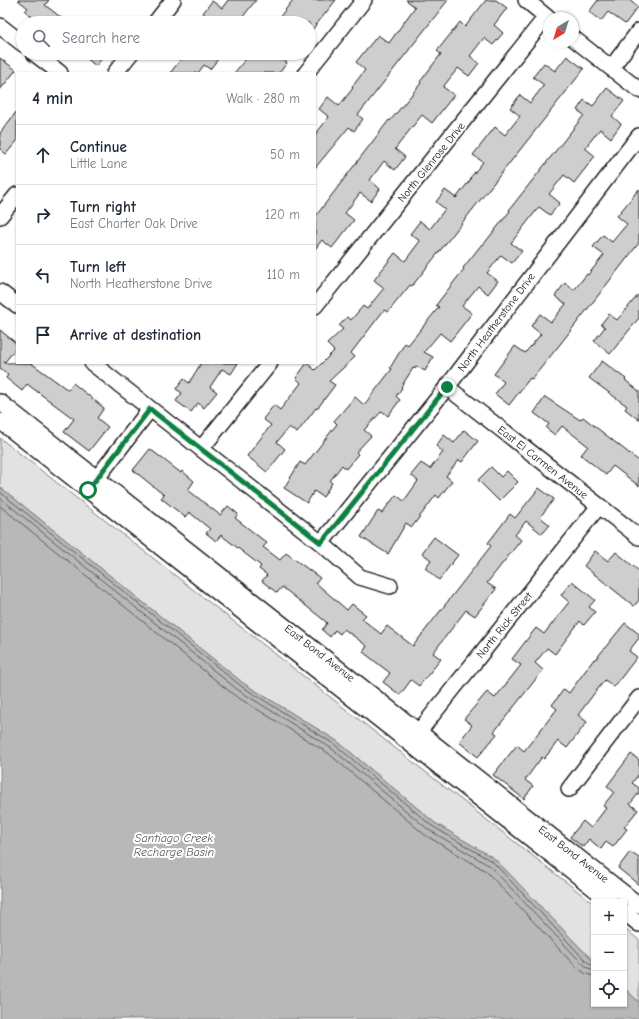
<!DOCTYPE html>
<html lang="en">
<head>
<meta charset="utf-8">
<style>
  :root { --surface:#fff; --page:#f6f6f7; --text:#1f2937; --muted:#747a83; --line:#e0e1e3 }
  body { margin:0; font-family:"Comic Neue",sans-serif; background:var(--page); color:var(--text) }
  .controls { position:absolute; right:12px; bottom:12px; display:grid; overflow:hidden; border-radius:0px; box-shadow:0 1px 3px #0004 }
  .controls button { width:36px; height:36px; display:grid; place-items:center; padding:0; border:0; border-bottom:1px solid var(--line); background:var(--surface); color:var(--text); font:20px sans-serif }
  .compass { position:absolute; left:543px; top:12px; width:36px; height:36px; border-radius:50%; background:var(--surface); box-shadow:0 1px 3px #0004; rotate:218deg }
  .stop { position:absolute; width:12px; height:12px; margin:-9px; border:3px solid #0b8043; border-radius:50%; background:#fff }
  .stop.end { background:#0b8043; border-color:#fff; box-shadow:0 1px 4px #0008 }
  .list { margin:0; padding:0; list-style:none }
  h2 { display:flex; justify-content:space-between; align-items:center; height:52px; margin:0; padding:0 16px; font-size:17px }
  h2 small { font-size:13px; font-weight:400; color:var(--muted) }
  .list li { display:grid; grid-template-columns:26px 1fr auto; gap:12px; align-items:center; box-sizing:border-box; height:60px; padding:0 16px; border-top:1px solid var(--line) }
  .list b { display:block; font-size:15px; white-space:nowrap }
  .list p { margin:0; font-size:13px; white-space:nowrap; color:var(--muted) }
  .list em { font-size:13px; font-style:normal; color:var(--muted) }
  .icon { flex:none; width:22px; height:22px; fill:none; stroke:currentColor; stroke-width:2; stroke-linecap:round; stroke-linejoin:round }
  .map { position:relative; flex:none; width:639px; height:1019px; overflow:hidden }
  .search { position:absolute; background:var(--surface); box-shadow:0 1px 3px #0004; left:16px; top:16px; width:300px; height:44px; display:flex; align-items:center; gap:10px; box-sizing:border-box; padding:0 14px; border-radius:22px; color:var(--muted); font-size:15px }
  .panel { position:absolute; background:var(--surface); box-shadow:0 1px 3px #0004; left:16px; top:72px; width:300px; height:292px; border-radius:0px }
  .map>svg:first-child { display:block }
  .green { fill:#e2e2e2; stroke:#7f7f7f }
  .water { fill:#b8b8b8; stroke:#7a7a7a }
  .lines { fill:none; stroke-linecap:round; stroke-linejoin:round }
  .shore { stroke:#5a5a5a; stroke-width:1 }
  .building { fill:#cecece; stroke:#1c1c1c }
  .minor-casing { stroke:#1c1c1c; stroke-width:18 }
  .minor { stroke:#fff; stroke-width:15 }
  .route { stroke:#0b8043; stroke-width:5 }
  .labels { text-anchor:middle; stroke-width:4; stroke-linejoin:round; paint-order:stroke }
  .street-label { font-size:11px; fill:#1c1c1c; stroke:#fff }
  .water-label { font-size:12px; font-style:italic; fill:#5a5a5a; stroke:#fff }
</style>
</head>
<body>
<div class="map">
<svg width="639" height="1019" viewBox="0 0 639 1019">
  <rect width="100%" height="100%" fill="#fff"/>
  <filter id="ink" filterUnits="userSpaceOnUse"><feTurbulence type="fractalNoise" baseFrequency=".025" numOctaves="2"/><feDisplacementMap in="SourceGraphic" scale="8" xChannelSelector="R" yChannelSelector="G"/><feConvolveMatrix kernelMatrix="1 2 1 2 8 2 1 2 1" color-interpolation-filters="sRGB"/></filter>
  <g filter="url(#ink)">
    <path class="green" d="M0,438L594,904V962L495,859L435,823L337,741L243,683L0,487Z
      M624,928L639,940V1002L624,988Z"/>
    <path class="water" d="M0,487L243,683L337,741L435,823L495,859L594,962V1004H624V988L639,1002V1019H0Z"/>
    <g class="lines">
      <path class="shore" d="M0,492L241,686L334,744L432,826L493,862L583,958L590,964L594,965
        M0,498L238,690L331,748L429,830L490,866L580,961L588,968L594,970
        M0,506L234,695L328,753L425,835L486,871L575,966L586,974L594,976"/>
    </g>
    <path class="building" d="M18,0H49L45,5L68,23H39L25,11L28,8Z
      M228,0H256L238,23H215L203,13L212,1L222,8Z
      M293,0H336L312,30L309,28V23H275Z
      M406,0H448L358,115L363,119L354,131L349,127L315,168V135L329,117L319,109L328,97L339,106L353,88L352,87L365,70L356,62L378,35L389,43L415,7Z
      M486,0H496L507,8L494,25L503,33L493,45L484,38L470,56L479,63L469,76L458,68L443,87L454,95L432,123L422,115L409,131L395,149L405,157L395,170L384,161L370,180L380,189L371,201L360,193L345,213L354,220L332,248L322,240L315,249V217L389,120L390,121L421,83L420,82L441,54L437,51L460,22L465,27Z
      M598,0H629L638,7L625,24L608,12L601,21L589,12Z
      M79,53H106L96,66Z
      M186,53H213L219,58L210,69L204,65L198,73H170Z
      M251,53H275L287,63L279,73H234Z
      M567,56L584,69L412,286L410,285L388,312L384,310L351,353L355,357L329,381L335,385L317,409L316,408L297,433L289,427L277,442L285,449L267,472L247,456L271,425L263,419L274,405L280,410L301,383L296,378L307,363L315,370L334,351L327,344L343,329L339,326L347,317L351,320L363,306L367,309L384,288L374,280L395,253L405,261L420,241L410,234L420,221L430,229L445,209L436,202L445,190L456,198L471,179L470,178L483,162L473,155L495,127L505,135L520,116L510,108L520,95L530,103L544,85L533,77L544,63L555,71Z
      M0,58L16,70L0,90Z
      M607,88L624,101L612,116L621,124L611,138L600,129L585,148L595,156L574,183L564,175L549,194L560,203L550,215L539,207L511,243L522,251L512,263L501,255L487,273L498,281L488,294L478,286L462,306L472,313L462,326L450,341L440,333L424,352L433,357L425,371L416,366L414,369L413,368L401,387L402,388L396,396L400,400L388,416L382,411L364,430L371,436L356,452L358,454L346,469L342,465L330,481L332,483L323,497L314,491L307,503L284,488L300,462L305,465L337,424L334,421L355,397L364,405L392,369L390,368L405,343L408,345L439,307L436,305L464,269L463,268L482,244L483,245L510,211L509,210L584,115L577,110L584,100L593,106Z
      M17,111V141L6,154L0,149V133Z
      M639,189V243L561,343L532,379L530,378L509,405L495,394L504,382L494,374L515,346L525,353L541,334L531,326L540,314L551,322L566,304L555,296L565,283L574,290L587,274L588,275L604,255L593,247L603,235L612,242L627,224L617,216Z
      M639,294V318L610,354L594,341L605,327L601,324L609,314L617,320Z
      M0,330L17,344V347L4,363H31L68,390L73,383L104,408L97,418L108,427L89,451L64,432L74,419L27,384L22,391L6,378L8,375L0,369Z
      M602,361L626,379L625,380L639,391V420L625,409L627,406L589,378Z
      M201,363H238L231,374L222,369L210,387L217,392L204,408L198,403L191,412L176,401L182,393L176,389L184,379L189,383Z
      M545,397L580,420L583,417L639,461V486L613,466L606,475L595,466L581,455L588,446L562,426L555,435L546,428L549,424L534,413Z
      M464,430L478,441L462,462L459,460L446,476L452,481L439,498L436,495L412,527L406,523L388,554L361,537L378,511L382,513L396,495L404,501L418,481L411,475L421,463L430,469L443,452L436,446L444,435L454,443Z
      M150,449L181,473L182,471L194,481L188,490L220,515L228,506L238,514L235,518L267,543L263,547L280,560L286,553L320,578L316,583L347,610L352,604L366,615L362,619L381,634L387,626L413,646L491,546L488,543L510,514L515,518L539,488L554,499L540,517L550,525L542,534L526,521L515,535L521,540L487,583L496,589L475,616L466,610L433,653L441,659L419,686L411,680L400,695L383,682L390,673L363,652L367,646L344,629L340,634L335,630L330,637L322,630L327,623L320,617L282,587L277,593L262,581L267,575L259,569L261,566L221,535L216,541L206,533L210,529L189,512L185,517L161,498L164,495L133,470Z
      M491,467L501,477L507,471L518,482L499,501L478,480Z
      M434,537L458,555L439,580L425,568L431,560L422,553Z
      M595,551L608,561L616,552L639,571V600L634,606L584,566Z
      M572,581L595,600L589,607L595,612L584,625L580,621L555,654L547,648L535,663L543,670L494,732L497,734L478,757L459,742L472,725L464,719L487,692L495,698L521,665L512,659L525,642L536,628L544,634L569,602L561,595Z
      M625,623L639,634V638L629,651L637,657L614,687L605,680L593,695L578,715L587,722L567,748L558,741L544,759L542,757L525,780L533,786L524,799L493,775L517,745L524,751L557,709L552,705L564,689L569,693L594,659L595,660Z
      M631,754L639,760V774L632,783L639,788V793L630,804L638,810L624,827L627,829L613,847L606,842L601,849L589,839L583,847L570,837L583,821L591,828L606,808L603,806L614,792L607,786Z
      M630,852L639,858V885L618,868Z"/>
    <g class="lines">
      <defs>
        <path id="minor" d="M526,0L549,19
          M155,23L173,0
          M0,26L23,44
          M573,38L639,90
          M34,53L60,73
          M611,68L639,31
          M115,73L131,53
          M306,73L364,0
          M0,216L17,195
          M0,292L17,305
          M315,306L546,17
          M92,363L321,543L360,577L390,586
          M447,387L639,537
          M0,402L639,905
          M0,421L611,902
          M201,449L270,363
          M91,486L150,409
          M321,543L447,387L639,136
          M413,739L599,506
          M569,789L639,698
          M624,912L639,924"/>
      </defs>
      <use href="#minor" class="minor-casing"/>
      <use href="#minor" class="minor"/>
    </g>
  </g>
  <g class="lines" filter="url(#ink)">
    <path class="route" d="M88,490L150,409L321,543L447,387"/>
  </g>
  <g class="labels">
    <g class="street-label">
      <text transform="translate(431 162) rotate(-51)" y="4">North Glenrose Drive</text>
      <text transform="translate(496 322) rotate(-53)" y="4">North Heatherstone Drive</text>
      <text transform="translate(543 462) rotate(38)" y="4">East El Carmen Avenue</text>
      <text transform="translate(504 625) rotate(-51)" y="4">North Rick Street</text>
      <text transform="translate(320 653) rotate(38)" y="4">East Bond Avenue</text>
      <text transform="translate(574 854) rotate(38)" y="4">East Bond Avenue</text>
    </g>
    <g class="water-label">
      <text x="174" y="842">Santiago Creek<tspan x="174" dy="14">Recharge Basin</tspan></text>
    </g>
  </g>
</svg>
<div class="controls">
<button>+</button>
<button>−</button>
<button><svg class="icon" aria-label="locate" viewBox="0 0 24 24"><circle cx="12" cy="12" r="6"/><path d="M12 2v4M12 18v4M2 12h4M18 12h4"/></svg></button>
</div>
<svg class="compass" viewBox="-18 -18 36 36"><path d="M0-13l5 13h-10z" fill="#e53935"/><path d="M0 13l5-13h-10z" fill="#747a83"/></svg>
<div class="stop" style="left:88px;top:490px"></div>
<div class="stop end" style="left:447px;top:387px"></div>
<div class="search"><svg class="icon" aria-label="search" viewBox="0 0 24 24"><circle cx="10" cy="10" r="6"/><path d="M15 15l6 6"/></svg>Search here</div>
<section class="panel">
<h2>4 min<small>Walk · 280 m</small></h2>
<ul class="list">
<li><svg class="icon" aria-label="ahead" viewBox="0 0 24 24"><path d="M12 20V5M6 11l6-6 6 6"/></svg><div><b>Continue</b><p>Little Lane</p></div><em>50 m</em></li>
<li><svg class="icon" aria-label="right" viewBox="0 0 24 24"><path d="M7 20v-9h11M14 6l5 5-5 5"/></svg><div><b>Turn right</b><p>East Charter Oak Drive</p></div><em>120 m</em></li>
<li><svg class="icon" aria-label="left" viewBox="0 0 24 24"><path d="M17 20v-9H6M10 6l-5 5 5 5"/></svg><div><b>Turn left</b><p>North Heatherstone Drive</p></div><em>110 m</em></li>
<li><svg class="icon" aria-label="arrive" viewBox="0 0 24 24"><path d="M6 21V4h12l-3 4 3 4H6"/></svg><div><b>Arrive at destination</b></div></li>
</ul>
</section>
</div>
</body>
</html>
